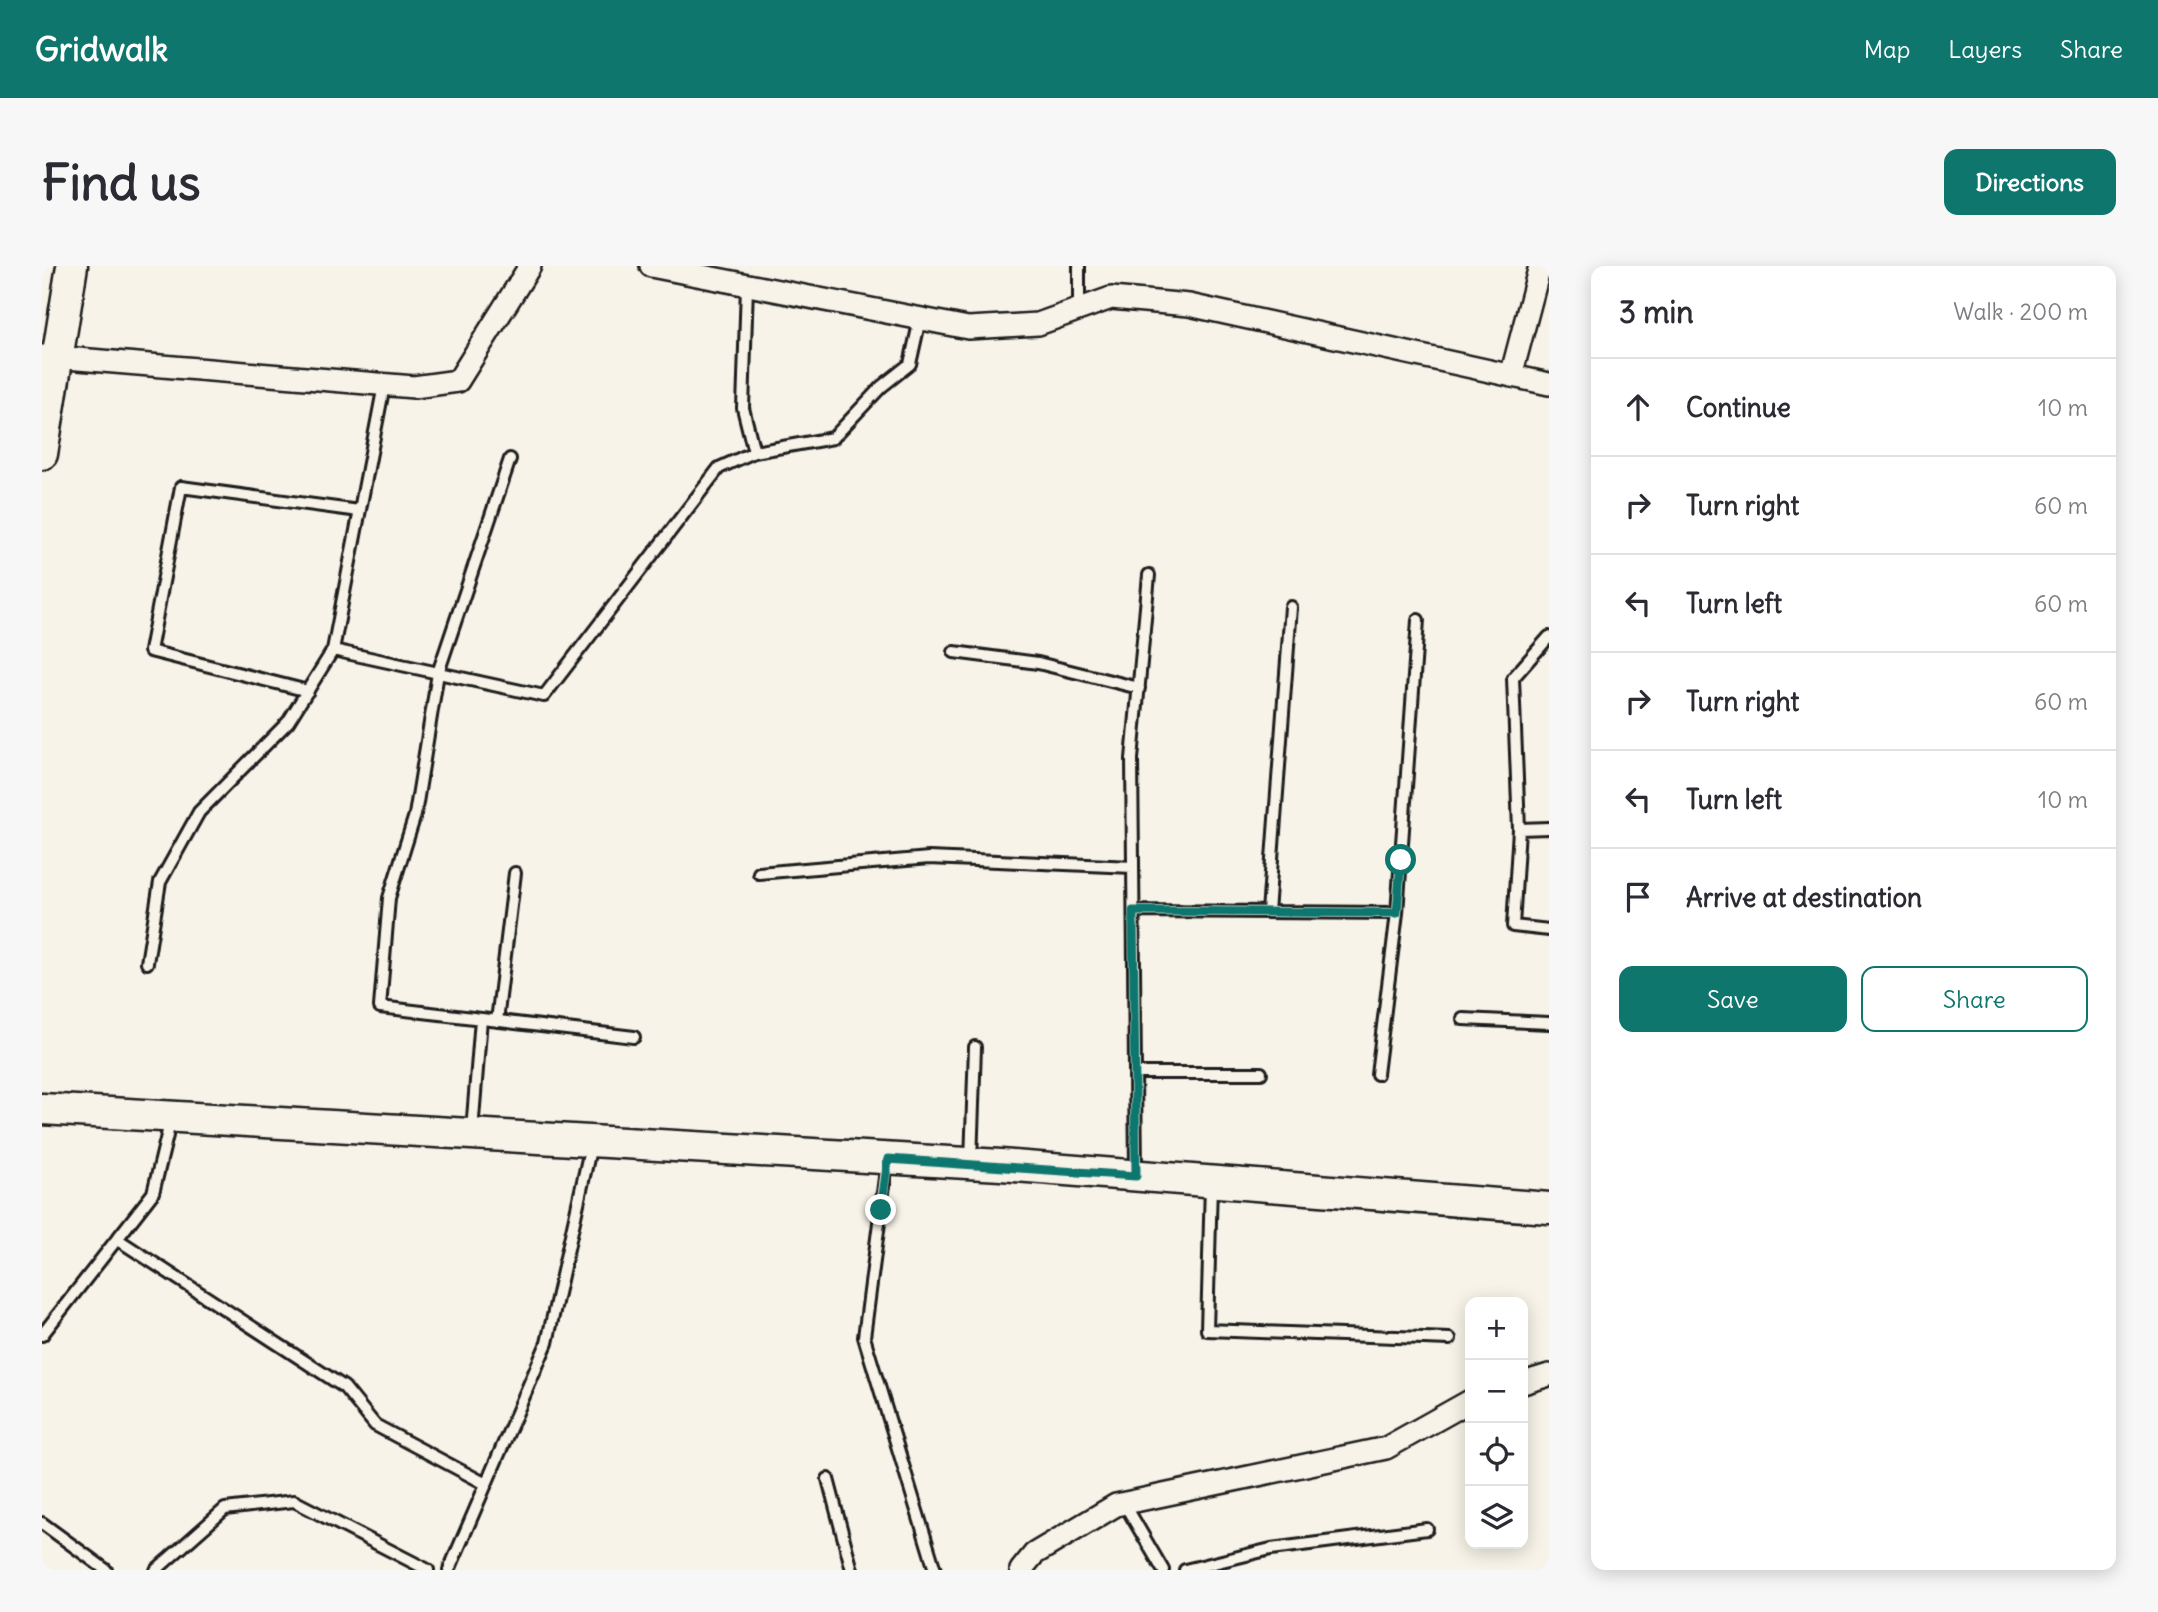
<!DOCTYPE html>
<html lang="en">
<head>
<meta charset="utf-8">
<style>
  :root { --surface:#fff; --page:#f7f7f7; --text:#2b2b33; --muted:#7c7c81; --line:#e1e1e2; --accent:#0f766e }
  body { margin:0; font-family:Delius,sans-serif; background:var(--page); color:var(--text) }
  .controls { position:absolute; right:21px; bottom:21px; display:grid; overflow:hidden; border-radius:14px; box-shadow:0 4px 18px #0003 }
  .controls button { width:63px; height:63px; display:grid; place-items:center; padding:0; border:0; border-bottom:2px solid var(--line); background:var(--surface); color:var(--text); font:35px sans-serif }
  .stop { position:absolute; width:21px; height:21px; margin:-16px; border:5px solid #0f766e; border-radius:50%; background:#fff }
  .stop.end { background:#0f766e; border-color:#fff; box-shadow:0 2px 7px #0008 }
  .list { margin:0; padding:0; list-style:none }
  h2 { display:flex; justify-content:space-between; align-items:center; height:91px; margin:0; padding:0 28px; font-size:30px }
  h2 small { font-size:23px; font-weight:400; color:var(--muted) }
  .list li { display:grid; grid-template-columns:46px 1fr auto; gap:21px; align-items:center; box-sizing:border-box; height:98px; padding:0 28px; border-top:2px solid var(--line) }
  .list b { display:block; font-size:26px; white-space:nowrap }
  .list em { font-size:23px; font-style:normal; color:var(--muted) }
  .actions { display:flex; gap:14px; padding:21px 28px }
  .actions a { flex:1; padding:16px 0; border:2px solid var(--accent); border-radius:14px; text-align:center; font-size:24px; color:var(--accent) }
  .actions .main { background:var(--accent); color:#fff }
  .icon { flex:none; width:38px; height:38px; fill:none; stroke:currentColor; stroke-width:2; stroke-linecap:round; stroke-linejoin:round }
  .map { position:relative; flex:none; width:1507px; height:1304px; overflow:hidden; border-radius:14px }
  header { display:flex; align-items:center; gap:42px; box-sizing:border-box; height:98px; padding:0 35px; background:var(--accent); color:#fff }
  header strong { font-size:33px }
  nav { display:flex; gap:38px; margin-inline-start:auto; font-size:24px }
  .intro { display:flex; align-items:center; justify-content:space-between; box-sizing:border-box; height:168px; padding:0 42px }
  h1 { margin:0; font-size:49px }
  .button { padding:18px 32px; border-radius:14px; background:var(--accent); color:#fff; font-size:24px; font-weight:700 }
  main { display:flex; gap:42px; padding:0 42px }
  aside { flex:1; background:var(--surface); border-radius:14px; box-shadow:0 4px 18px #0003 }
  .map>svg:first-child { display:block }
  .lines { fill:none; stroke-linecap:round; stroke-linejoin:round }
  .lane-casing { stroke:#1c1c1c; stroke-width:16 }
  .street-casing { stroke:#1c1c1c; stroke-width:26 }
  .secondary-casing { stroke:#1c1c1c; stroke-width:35 }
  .lane { stroke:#f7f3e8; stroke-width:10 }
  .street { stroke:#f7f3e8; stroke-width:21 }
  .secondary { stroke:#f7f3e8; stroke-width:30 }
  .route { stroke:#0f766e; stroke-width:9 }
</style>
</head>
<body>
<header>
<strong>Gridwalk</strong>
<nav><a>Map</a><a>Layers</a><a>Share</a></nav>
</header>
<div class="intro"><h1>Find us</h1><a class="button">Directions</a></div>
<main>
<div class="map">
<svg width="1507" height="1304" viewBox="0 0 1507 1304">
  <rect width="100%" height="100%" fill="#f7f3e8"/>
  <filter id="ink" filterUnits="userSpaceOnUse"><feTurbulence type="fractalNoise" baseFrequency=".0143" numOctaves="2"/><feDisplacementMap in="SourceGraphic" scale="14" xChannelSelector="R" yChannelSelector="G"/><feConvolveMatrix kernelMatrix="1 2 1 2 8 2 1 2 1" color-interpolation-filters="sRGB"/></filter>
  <g filter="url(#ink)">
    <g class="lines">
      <defs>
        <path id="lane" d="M705,20L701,142L712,186
          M1037,43V0
          M468,193L396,407L373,549L347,632L338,741L592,771
          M1507,371L1471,412L1477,563L1471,660L1507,664
          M291,384L502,430L677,202L712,186L791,172L839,121L868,98L878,53
          M912,386L996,397L1097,422
          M266,425L108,385L139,221L317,245
          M1477,563L1507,562
          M717,607L887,592L1091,601
          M1092,645L1355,647
          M1226,646L1249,341
          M105,697L118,616L157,546L246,456L291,384L342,119
          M1421,753L1507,757
          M455,755L473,607
          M1093,807H1219
          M1335,808L1355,647L1376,354
          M430,865L439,753
          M929,895L933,781
          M845,896L822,1071L893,1304
          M1094,907L1090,493L1107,309
          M1169,918L1165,1064L1408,1073
          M75,973L302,1121L333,1159L444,1218
          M0,1069L111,927L129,853
          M786,1213L810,1304
          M1082,1237L1121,1304
          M0,1257L64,1304
          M114,1304L183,1243L252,1235L386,1304
          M407,1304L505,1077L549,879
          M1143,1304L1229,1283L1385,1263"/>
        <path id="street" d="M609,0L926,62L996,58L1069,32L1147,39L1507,118
          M0,90L372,121L416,115L488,0
          M1469,110L1498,0
          M1481,1117L1507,1109
          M979,1304L992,1288L1074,1239L1344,1182L1428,1135"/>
        <path id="secondary" d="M0,188L30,0
          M0,843L959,899L1507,942"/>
      </defs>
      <use href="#lane" class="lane-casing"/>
      <use href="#street" class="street-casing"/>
      <use href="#secondary" class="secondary-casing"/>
      <use href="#lane" class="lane"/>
      <use href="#street" class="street"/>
      <use href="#secondary" class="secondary"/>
    </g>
  </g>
  <g class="lines" filter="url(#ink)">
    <path class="route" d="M839,944L846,893L1094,910L1091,645L1355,647L1359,594"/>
  </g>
</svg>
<div class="controls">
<button>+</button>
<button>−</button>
<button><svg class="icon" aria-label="locate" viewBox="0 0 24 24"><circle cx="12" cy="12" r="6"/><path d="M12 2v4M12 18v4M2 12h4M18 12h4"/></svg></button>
<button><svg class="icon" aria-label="layers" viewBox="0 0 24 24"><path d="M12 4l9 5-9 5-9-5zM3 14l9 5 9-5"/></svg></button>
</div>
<div class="stop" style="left:1359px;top:594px"></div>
<div class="stop end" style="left:839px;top:944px"></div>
</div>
<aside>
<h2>3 min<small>Walk · 200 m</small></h2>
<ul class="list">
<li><svg class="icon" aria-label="ahead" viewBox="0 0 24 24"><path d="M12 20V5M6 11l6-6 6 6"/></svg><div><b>Continue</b></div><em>10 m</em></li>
<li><svg class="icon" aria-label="right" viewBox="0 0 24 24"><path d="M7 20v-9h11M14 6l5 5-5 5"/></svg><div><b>Turn right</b></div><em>60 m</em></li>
<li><svg class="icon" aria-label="left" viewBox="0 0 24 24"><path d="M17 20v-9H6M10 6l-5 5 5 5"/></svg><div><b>Turn left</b></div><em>60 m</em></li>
<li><svg class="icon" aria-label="right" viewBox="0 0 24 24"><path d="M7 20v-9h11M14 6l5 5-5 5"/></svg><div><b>Turn right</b></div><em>60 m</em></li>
<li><svg class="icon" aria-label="left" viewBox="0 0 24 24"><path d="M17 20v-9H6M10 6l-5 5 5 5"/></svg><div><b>Turn left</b></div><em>10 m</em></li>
<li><svg class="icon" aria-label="arrive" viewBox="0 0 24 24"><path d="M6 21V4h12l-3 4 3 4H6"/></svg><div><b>Arrive at destination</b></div></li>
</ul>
<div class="actions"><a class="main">Save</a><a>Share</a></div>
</aside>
</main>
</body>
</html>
